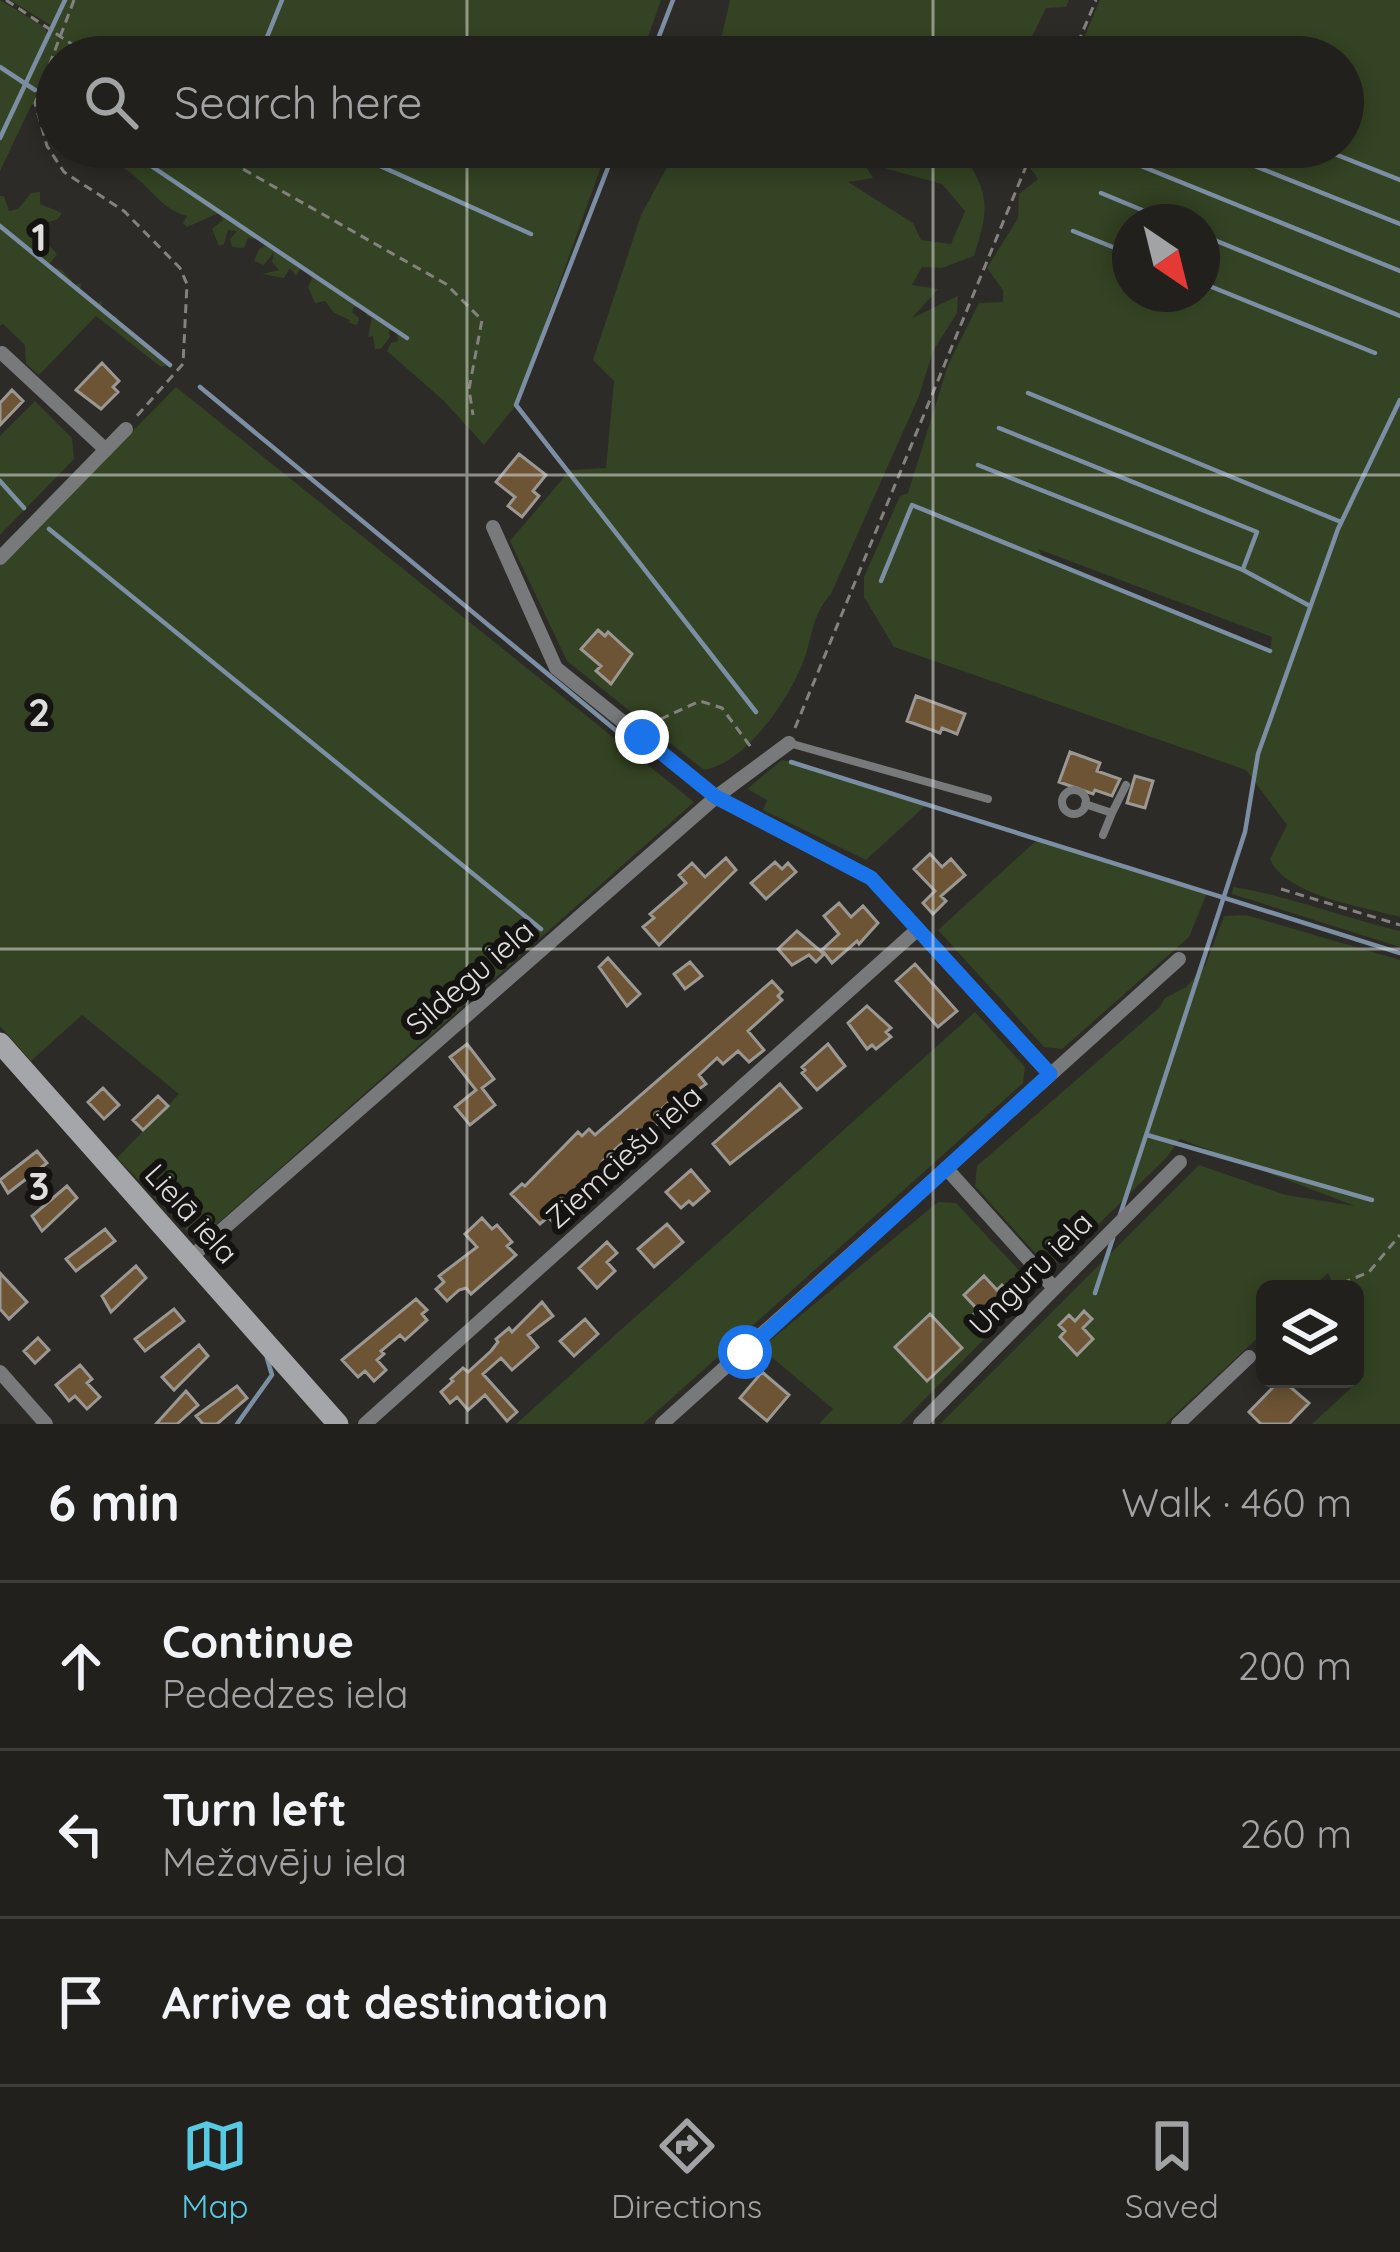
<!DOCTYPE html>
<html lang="en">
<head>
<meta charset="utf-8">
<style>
  :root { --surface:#21201d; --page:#292826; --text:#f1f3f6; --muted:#a2a3a4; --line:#3e3e3b; --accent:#57c9e2 }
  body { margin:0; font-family:Quicksand,sans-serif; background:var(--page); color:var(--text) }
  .controls { position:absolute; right:36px; bottom:36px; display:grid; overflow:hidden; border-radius:18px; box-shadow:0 6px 18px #0003 }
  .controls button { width:108px; height:108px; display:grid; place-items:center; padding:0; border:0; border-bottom:3px solid var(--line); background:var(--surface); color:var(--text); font:60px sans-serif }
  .compass { position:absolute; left:1112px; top:204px; width:108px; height:108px; border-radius:50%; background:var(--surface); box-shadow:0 6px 18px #0003; rotate:145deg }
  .stop { position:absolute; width:36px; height:36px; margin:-27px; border:9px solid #1a73e8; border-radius:50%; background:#fff }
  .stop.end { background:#1a73e8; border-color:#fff; box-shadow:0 3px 12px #0008 }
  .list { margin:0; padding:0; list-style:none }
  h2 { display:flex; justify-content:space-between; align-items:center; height:156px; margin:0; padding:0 48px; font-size:51px }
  h2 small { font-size:39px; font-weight:400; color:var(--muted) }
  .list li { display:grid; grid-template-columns:78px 1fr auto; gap:36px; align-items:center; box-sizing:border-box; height:168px; padding:0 48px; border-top:3px solid var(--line) }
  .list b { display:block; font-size:45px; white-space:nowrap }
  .list p { margin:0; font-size:39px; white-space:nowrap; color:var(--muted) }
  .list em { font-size:39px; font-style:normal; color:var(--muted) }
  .icon { flex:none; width:66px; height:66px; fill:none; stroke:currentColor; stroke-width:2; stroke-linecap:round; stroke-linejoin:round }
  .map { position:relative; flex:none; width:1400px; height:1424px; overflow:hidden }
  .search { position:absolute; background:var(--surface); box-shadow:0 6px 18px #0003; left:36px; right:36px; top:36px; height:132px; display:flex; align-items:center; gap:30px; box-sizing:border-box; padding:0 42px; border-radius:66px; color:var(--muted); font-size:45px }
  .sheet { height:660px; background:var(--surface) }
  nav { display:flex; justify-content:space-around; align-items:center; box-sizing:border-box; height:168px; border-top:3px solid var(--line); background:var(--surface); font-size:33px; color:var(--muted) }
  nav a { display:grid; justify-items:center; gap:6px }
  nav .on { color:var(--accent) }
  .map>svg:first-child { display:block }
  .green { fill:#344323; fill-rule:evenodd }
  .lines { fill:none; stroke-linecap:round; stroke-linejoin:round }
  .stream { stroke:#7c8ea3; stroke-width:4.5 }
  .building { fill:#6c5434; stroke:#9b9894; stroke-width:3 }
  .path { stroke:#83827f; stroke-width:3; stroke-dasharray:9 6; stroke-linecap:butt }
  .lane { stroke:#78797b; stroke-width:8 }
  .street { stroke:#78797b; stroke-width:14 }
  .secondary { stroke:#a4a6a9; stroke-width:21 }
  .route { stroke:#1a73e8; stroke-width:15 }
  .grid { fill:none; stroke:#dfdedc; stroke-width:3; stroke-opacity:0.55 }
  .labels { text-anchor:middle; stroke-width:12; stroke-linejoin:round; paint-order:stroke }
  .street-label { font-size:30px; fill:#dfdedc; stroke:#141312 }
  .grid-label { font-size:39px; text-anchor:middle; font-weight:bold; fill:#dfdedc; stroke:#141312; stroke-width:12; stroke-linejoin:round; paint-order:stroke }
</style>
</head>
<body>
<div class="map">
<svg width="1400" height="1424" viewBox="0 0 1400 1424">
  <rect width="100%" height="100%" fill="#2c2b27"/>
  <path class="green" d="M0,0L46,28L47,37L52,26L10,0H661L641,57H57V120L50,116L40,118L43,110L32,104L0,171Z
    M730,0H1069L1066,7L1046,8L1022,57H717Z
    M1100,0H1400V917C1364,907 1286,896 1270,859L1287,825L1246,770L894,647L864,597V577L900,496L908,493L948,365L979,303L1003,302V290L987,268L1018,218L1019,194L1038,179L1029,166L1049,147H1343V57H1076ZM1130,222H1202V294H1130ZM1038,549L1272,637L1270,650L1044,559Z
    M94,147H608L516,405L484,445L444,401L387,351L391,343L398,341L397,333L389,330L390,337L381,349H375L373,336L368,337L372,317L367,316L364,308L354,307L352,312L359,318L357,325L349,323L350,320L334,313L325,301L315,303L308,287L312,278L301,268L296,276L290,268L284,278L262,274L279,270L272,262L274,252L264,265L254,261L259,249L265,246L260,240L248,238L244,248L232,247L230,239L237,231L228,230L224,244L219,246L212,229L223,220L219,213L187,227L183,223L187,216C157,209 145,175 109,160L106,155L98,154Z
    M678,147H969L965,158C992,196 987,215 974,256L942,268L922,267L912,285L938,289L912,318L958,296L957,313L933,351L919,396L831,594C814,612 813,631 806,654C794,693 747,763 704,770L567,661L510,541L570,470L606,468L614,381L593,360L641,215ZM863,162L942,184L965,211L951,244L921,240L913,223L848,182L873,178Z
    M40,192V204L62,213L58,219L46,223L41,218L35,232L39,239L47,230L49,245L57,254L49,265L62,270L75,285L81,283L80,294L95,305L102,301L101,310L110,317L117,316L116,324L170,365L161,367L96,316L39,375L26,364L25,345L3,324L0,326V196H4L9,211L18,209L31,193Z
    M176,387L694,802L208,1232L189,1233L117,1158L179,1094L82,1015L31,1061L0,1026V566Z
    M35,401L72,438L74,459L0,535V436Z
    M782,760L791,762L926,805L866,860L763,810L767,800L747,789Z
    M1037,840L1207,893L1189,937L1062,1049L1044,1047L938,930Z
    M1233,887C1290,896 1344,918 1400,931V947L1232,894Z
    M1246,915L1400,960V1424H1312L1364,1376L1355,1347V1289H1335L1328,1273L1310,1289H1265V1331L1165,1424H940L1199,1165L1286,1195L1355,1206L1180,1139L1167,1157L1060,1262L1044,1263L975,1186L977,1166L1159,1008L1165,998L1186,987L1205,966L1224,916Z
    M975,1012L1025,1067L1023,1083L643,1424H516Z
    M938,1202L956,1203L1027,1279L1025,1298L900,1424H819L833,1409L761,1348Z"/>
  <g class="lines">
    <path class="stream" d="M113,45L140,57
      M259,57L282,0
      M651,57L673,0
      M0,67L35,90
      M54,100L57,102
      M0,138L65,0
      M123,147L407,338
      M338,147L531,234
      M616,147L516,405L756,712
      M1207,147L1400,224
      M1317,147L1400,180
      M1114,155L1400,271
      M1101,193L1171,222
      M0,226L170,365
      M1073,231L1130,254
      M1202,235L1400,316
      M1202,283L1375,353
      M200,387L630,742
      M1028,393L1341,522
      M999,428L1257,532L1243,569
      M978,465L1243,570L1310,606
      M0,481L24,508
      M49,529L541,929
      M881,581L912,505L1270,651
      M791,762L1400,953
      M1147,1135L1372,1200
      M1120,1215L1245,832L1258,754L1338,529L1400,400
      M1095,1293L1113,1238
      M237,1424L272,1375L267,1358"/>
  </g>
  <path class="building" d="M102,363L119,381L113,387L118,392L101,409L76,390Z
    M12,390L23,401L0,425V403Z
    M519,454L546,475L533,491L539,496L522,517L508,506L515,497L496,482Z
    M598,630L605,636L608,632L632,654L611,684L596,671L601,666L581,649Z
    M916,696L965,714L957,734L942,728L940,733L907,721Z
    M1070,752L1100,763L1097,771L1120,779L1112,796L1095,790L1093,794L1059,782Z
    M1135,776L1153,781L1145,808L1127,803Z
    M930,854L942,867L951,859L965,875L941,896L946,901L933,914L923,903L935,891L914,869Z
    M726,858L736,870L659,945L643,927L654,918L650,914L686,883L679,875L692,863L705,877Z
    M775,862L782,869L788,863L796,872L766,899L751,883Z
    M839,903L851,917L863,906L878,923L859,944L857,941L832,963L822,950L839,934L824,916Z
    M797,931L824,954L816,962L809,955L792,965L778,949Z
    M608,958L640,994L627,1006L599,967Z
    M690,962L702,976L685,989L674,974Z
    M915,964L957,1011L938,1027L896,981Z
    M772,981L782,992L778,996L782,1000L748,1031L764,1050L749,1062L738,1051L723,1064L717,1058L699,1075L706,1084L680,1103L675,1097L658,1112L664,1118L644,1137L637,1130L611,1153L603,1161L610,1169L581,1194L577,1190L552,1221L548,1217L540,1224L511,1194L522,1184L525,1186L578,1132L582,1136L589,1129L595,1135Z
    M867,1006L891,1028L886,1032L891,1037L876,1049L872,1045L867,1049L848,1023Z
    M467,1044L494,1079L482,1088L495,1105L470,1125L455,1107L476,1090L450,1057Z
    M828,1044L845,1066L817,1090L802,1073L805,1070L802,1067Z
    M780,1084L801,1108L730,1164L713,1144Z
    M103,1088L119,1105L104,1119L88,1102Z
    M158,1096L168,1106L143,1130L133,1120Z
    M37,1151L47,1163L8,1193L0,1180Z
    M691,1170L709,1191L693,1205L689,1201L681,1208L666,1192Z
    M67,1186L77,1198L42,1231L32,1216Z
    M482,1218L492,1229L497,1225L512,1242L507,1246L516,1255L471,1294L466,1288L459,1290L447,1301L436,1289L444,1282L439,1276L477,1247L465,1234Z
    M667,1224L683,1242L654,1267L638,1249Z
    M105,1229L115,1241L76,1271L66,1259Z
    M607,1242L617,1253L607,1262L615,1271L597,1288L579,1268Z
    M136,1266L146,1278L111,1312L102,1296Z
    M0,1273L27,1302L9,1319L0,1309Z
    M984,1276L997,1290L1002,1285L1012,1295L983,1323L974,1314L978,1310L964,1295Z
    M416,1299L427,1310L422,1314L427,1320L405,1340L400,1335L381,1351L384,1354L377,1360L386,1370L374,1381L365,1371L358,1377L342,1360Z
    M542,1302L553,1316L528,1335L538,1347L512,1370L501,1358L483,1374L517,1412L507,1421L485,1395L468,1410L457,1397L450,1403L441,1392L453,1381L451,1379L463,1368L468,1372L491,1351L498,1342L496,1339L509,1328L512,1332Z
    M174,1309L184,1321L145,1351L135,1339Z
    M1084,1311L1092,1319L1083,1328L1093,1339L1077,1355L1060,1337L1065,1331L1059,1325L1069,1315L1075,1321Z
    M930,1314L962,1348L927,1381L895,1347Z
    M585,1319L598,1334L574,1356L560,1341Z
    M38,1338L49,1350L35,1363L24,1351Z
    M199,1345L208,1356L174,1390L162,1377Z
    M80,1365L92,1379L87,1383L100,1397L87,1409L75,1396L69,1401L56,1385Z
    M762,1372L789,1395L767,1421L740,1398Z
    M1281,1379L1309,1403L1289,1424H1261L1249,1412Z
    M237,1386L247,1398L217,1424H203L196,1416Z
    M186,1391L198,1405L177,1424H156Z"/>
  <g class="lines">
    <path class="path" d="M6,0L91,57
      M74,0L35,103L47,146L64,172L124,211L180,268L187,284L183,364L135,418
      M1072,57L1096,0
      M204,147L446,284L482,320L469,389L473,415
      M795,728L1034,147
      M650,730L661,719L700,701L722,708L753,750
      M1281,889L1400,925
      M1328,1289L1369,1272L1400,1235"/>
    <path class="lane" d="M789,743L988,799
      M1062 802a12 12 0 1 1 24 0a12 12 0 1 1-24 0Z
      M1085,804L1112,813L1103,835
      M1112,813L1126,785"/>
    <path class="street" d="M2,353L106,450
      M493,527L556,668L716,797L871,878L1050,1074
      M0,558L126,429
      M946,1168L1054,1288
      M190,1258L716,797L789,743
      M0,1372L46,1424
      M365,1424L918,929
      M662,1424L1179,959
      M920,1424L1180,1162
      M1178,1424L1249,1357"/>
    <path class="secondary" d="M0,1043L338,1424"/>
  </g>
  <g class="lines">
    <path class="route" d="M642,737L716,797L871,878L1050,1074L745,1352"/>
  </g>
  <path class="grid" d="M467,0V57M933,0V57M467,147V1424M933,147V1424M0,475H1400M0,949H1400"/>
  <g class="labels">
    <g class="street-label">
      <text transform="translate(470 978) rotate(-41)" y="10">Sildegu iela</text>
      <text transform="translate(624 1157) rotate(-42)" y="10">Ziemciešu iela</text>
      <text transform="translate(191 1214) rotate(48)" y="10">Lielā iela</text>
      <text transform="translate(1031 1274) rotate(-45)" y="10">Unguru iela</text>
    </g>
  </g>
  <g class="grid-label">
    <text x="39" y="251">1</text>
    <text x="39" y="726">2</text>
    <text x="39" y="1200">3</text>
  </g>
</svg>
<div class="controls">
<button><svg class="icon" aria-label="layers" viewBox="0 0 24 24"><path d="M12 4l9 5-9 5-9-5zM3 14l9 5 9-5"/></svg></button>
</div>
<svg class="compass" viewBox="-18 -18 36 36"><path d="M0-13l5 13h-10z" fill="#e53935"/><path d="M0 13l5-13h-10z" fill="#a2a3a4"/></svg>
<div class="stop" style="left:745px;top:1352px"></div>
<div class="stop end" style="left:642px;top:737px"></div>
<div class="search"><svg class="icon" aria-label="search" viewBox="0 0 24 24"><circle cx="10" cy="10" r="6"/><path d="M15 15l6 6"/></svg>Search here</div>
</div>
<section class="sheet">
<h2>6 min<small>Walk · 460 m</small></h2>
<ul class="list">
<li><svg class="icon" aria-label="ahead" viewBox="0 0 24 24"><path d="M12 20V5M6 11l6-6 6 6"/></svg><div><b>Continue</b><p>Pededzes iela</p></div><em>200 m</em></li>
<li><svg class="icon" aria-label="left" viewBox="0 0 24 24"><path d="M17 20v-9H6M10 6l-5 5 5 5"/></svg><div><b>Turn left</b><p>Mežavēju iela</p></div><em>260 m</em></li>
<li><svg class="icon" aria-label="arrive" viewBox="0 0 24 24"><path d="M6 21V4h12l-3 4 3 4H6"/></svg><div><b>Arrive at destination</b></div></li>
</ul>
</section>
<nav>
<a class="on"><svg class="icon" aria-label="map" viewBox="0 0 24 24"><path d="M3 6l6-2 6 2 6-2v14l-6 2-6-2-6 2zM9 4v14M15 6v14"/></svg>Map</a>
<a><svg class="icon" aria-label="directions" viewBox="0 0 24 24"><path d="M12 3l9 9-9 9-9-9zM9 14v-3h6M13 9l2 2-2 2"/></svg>Directions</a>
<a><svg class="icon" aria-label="saved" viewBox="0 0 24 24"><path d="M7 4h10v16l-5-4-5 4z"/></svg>Saved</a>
</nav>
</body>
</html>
